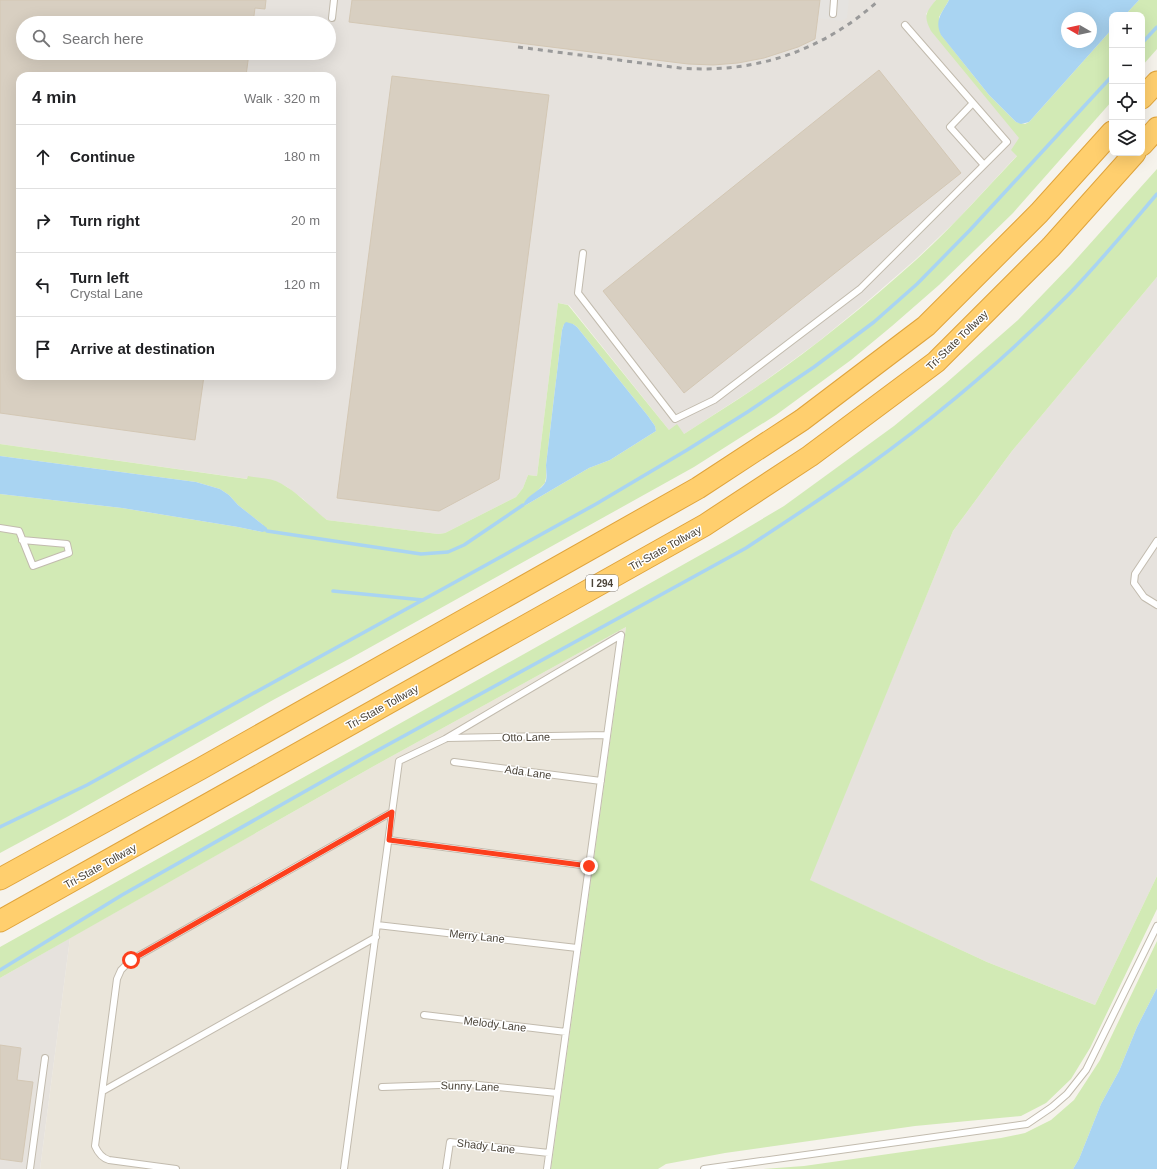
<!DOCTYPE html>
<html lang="en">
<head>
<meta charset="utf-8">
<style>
  :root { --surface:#fff; --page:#f6f6f6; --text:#202124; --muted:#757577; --line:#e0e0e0 }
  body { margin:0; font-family:Helvetica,sans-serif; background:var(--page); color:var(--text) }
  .controls { position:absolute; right:12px; top:12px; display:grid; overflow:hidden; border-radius:8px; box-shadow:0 4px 16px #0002 }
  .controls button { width:36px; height:36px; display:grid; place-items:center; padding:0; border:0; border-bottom:1px solid var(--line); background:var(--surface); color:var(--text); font:20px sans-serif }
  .compass { position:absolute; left:1061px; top:12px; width:36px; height:36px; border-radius:50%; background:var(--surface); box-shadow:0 4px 16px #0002; rotate:279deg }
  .stop { position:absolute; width:12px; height:12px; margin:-9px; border:3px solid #fc3f1d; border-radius:50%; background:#fff }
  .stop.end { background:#fc3f1d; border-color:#fff; box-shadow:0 1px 4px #0008 }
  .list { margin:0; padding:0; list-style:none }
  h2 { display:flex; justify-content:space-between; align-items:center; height:52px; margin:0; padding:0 16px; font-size:17px }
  h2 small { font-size:13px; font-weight:400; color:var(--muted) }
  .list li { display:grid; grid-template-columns:26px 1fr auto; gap:12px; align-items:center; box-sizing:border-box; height:64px; padding:0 16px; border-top:1px solid var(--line) }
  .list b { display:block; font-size:15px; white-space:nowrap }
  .list p { margin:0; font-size:13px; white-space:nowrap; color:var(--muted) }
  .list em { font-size:13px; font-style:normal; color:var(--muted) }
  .icon { flex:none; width:22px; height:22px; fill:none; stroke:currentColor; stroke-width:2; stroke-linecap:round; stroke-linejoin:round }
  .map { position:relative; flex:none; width:1157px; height:1169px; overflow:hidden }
  .search { position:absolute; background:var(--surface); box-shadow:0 4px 16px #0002; left:16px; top:16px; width:320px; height:44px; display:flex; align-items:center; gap:10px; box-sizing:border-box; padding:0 14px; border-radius:22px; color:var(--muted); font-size:15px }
  .panel { position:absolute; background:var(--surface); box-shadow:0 4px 16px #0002; left:16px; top:72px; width:320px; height:308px; border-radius:12px }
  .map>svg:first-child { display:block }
  .residential { fill:#eae5da }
  .industrial { fill:#e6e2dd; fill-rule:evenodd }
  .green { fill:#d2eab5; fill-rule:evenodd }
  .parking { fill:#e5e3e0 }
  .water { fill:#a9d4f2; fill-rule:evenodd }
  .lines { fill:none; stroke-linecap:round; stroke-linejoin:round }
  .stream { stroke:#a9d4f2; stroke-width:3.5 }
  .building { fill:#d8cfc1; stroke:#d3c7b4 }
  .lane-casing { stroke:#c2bbae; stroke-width:8 }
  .highway-casing { stroke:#e0a43c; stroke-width:23 }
  .lane { stroke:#fff; stroke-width:6 }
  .highway { stroke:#ffcf6e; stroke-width:21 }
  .rail { stroke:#9a9a9a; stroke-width:3; stroke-dasharray:5 5; stroke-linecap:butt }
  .route { stroke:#fc3f1d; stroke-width:5 }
  .labels { text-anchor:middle; stroke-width:3; stroke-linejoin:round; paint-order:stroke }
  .shield { fill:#fff; stroke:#817c74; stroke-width:1 }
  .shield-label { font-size:10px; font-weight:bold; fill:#4b4439 }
  .street-label { font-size:11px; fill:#4b4439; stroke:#fff }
</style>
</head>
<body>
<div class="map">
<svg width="1157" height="1169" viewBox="0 0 1157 1169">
  <rect width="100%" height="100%" fill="#f6f3ec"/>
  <path class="residential" d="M626,627L551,1169H40L70,938L374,766Z"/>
  <path class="industrial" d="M0,0H936L926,14L1026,146L957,220L916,259L863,305L818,342L758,386L684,434L669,430L569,305L558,303L537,476L528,475L523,488L516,497L445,533L438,534L327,520L316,512L303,499L287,487L275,481L248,477V479L0,444ZM23,23H329V53H23ZM20,76H332V376H20Z
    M1157,277V876L1095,1005L987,962L809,880L953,531L1012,451Z
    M70,938L40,1169H0V978Z"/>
  <path class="green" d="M936,0H949L939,17L941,35L989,95L1016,122L1025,124L1029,122L1112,29V101L1013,213L939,285L892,326L851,360L776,415L694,467L351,658L273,700L67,817L0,853V494L122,508L238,527L262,532L263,525L238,505L229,495L220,489L196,482L0,456V444L247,479L248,476C257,478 268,478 276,481C296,490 310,507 327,520L438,534L445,533L516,497L523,488L528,475L537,476L558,303L568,305L669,430L677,424L684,434C708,418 733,403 758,386C813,348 866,305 916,260C952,227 984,191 1017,156L1011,150L1019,138L931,31C923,16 926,12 936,0ZM564,324H573L577,327L648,416L655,426L656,431L610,460L589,468L526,505H524L545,483L546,478V465L562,330Z
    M1139,0H1157V49L1142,66V15H1125Z
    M1157,169V277L1012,451L953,531L810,880L987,962L1095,1005L1157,876V909L1090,1048L1071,1079L1046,1103L1021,1116L915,1126L725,1153L666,1164L658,1169H551L626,627L374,766L0,978V947L483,677L727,540L784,506L894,426L945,384L1018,320L1071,265Z
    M1157,941V988L1137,1027L1119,1071L1101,1104L1079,1159L1073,1169H763L804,1166L1001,1138L1025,1133L1051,1120L1074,1100L1100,1060Z"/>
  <path class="parking" d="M820,0H849L847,18L842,21L817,18Z"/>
  <path class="water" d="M949,0H1139L1125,15H1112V29L1029,122L1021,124L1016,122L989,95L941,35C934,20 942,13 949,0ZM1067,18H1091V42H1067Z
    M566,322L573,324L577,327L648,416L655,426L656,431L610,460L589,468L526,505H523C527,494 542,491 546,481C547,476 546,470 546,465L562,330L564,324Z
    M0,456L196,482L220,489L229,495L238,505L267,528V531L262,532L238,527L122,508L0,494Z
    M1157,988V1169H1073L1079,1159L1101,1104L1119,1071L1137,1027Z"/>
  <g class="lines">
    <path class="stream" d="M1142,43L1157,27
      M267,531L421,554L448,552L464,545L523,505
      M333,591L423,600
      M0,827L87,785L439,591L596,504L687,450L749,411L814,367L874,322L917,284L970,230L1112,76
      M0,970L122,895L371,754L746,548C778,527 810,506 842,484C923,428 1000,364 1069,294C1100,262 1128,228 1157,194"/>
  </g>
  <path class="building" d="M0,0H266L265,9L255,8L253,23H23V53H249L246,76H20V376H204L195,440L0,413Z
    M352,0H820L815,39L798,47L764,58L738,63L713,65L688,64L349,22Z
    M879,70L961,173L684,393L603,291Z
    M392,76L549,95L499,479L439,511L337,498Z
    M0,1045L21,1048L17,1080L33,1082L22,1162L0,1159Z"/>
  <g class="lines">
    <defs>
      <path id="lane" d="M833,14L834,0
        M332,18L334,0
        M973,103L950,127L984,165
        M583,253L578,293L675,419L714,400L860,289L1007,142L905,25
        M0,528L19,531L33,566L69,553L67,544L22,540
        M1157,541L1135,574L1134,583L1144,597L1157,605
        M447,738L607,735
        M454,762L601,781
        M389,840L589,866
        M377,925L577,948
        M424,1015L566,1032
        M382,1087L469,1084L557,1093
        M103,1091L376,937
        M30,1169L45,1058
        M176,1169L109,1160C102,1158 98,1153 95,1146L117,979L121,970L131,960L392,812
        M344,1169L399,761L445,739L621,635
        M446,1169L450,1142L549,1153
        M547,1169L621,635
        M704,1169L1027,1124L1052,1107L1067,1094L1086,1070L1157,926"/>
      <path id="highway" d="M1142,98L1157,82
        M1142,145L1157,128
        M0,879L200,769L698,488L802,420L926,326L1039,213L1112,132
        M0,921L705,525L810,456L936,362L1051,247L1135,153"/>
    </defs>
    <use href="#lane" class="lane-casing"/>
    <use href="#highway" class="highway-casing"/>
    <use href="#lane" class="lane"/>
    <use href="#highway" class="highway"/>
    <path class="rail" d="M518,47L680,68C755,74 823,51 879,0"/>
  </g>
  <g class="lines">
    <path class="route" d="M131,960L392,812L389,840L589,866"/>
  </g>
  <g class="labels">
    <rect class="shield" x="586" y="575" width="32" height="16" rx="3"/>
    <g class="shield-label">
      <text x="602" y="587">I 294</text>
    </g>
    <g class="street-label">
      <text transform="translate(957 340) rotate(-44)" y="4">Tri-State Tollway</text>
      <text transform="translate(665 548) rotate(-29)" y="4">Tri-State Tollway</text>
      <text transform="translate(382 707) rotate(-29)" y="4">Tri-State Tollway</text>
      <text transform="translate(526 737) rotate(-1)" y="4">Otto Lane</text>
      <text transform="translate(528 772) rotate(8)" y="4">Ada Lane</text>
      <text transform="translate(100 866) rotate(-29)" y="4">Tri-State Tollway</text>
      <text transform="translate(477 936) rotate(6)" y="4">Merry Lane</text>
      <text transform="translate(495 1024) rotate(7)" y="4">Melody Lane</text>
      <text transform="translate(470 1086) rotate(2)" y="4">Sunny Lane</text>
      <text transform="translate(486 1146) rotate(7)" y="4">Shady Lane</text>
    </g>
  </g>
</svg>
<div class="controls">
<button>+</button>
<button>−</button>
<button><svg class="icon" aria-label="locate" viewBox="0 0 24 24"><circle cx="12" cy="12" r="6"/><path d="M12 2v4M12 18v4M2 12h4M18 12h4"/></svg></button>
<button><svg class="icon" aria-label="layers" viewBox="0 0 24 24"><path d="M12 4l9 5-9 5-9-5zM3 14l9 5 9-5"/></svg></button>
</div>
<svg class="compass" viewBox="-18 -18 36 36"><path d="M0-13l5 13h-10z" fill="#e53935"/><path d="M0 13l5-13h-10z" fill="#757577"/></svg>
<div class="stop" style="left:131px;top:960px"></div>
<div class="stop end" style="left:589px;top:866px"></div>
<div class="search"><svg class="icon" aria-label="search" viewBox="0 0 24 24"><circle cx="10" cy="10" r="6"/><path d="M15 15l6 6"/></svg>Search here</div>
<section class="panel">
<h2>4 min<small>Walk · 320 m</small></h2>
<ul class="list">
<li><svg class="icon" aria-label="ahead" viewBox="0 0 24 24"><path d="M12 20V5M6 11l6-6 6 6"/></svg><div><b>Continue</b></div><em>180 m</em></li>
<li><svg class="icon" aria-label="right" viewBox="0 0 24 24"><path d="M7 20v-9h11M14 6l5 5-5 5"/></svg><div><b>Turn right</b></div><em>20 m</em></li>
<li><svg class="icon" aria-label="left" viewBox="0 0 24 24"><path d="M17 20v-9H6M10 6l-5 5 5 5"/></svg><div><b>Turn left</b><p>Crystal Lane</p></div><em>120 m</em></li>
<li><svg class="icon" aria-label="arrive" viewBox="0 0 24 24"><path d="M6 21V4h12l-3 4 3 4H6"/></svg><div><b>Arrive at destination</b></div></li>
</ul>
</section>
</div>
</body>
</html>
